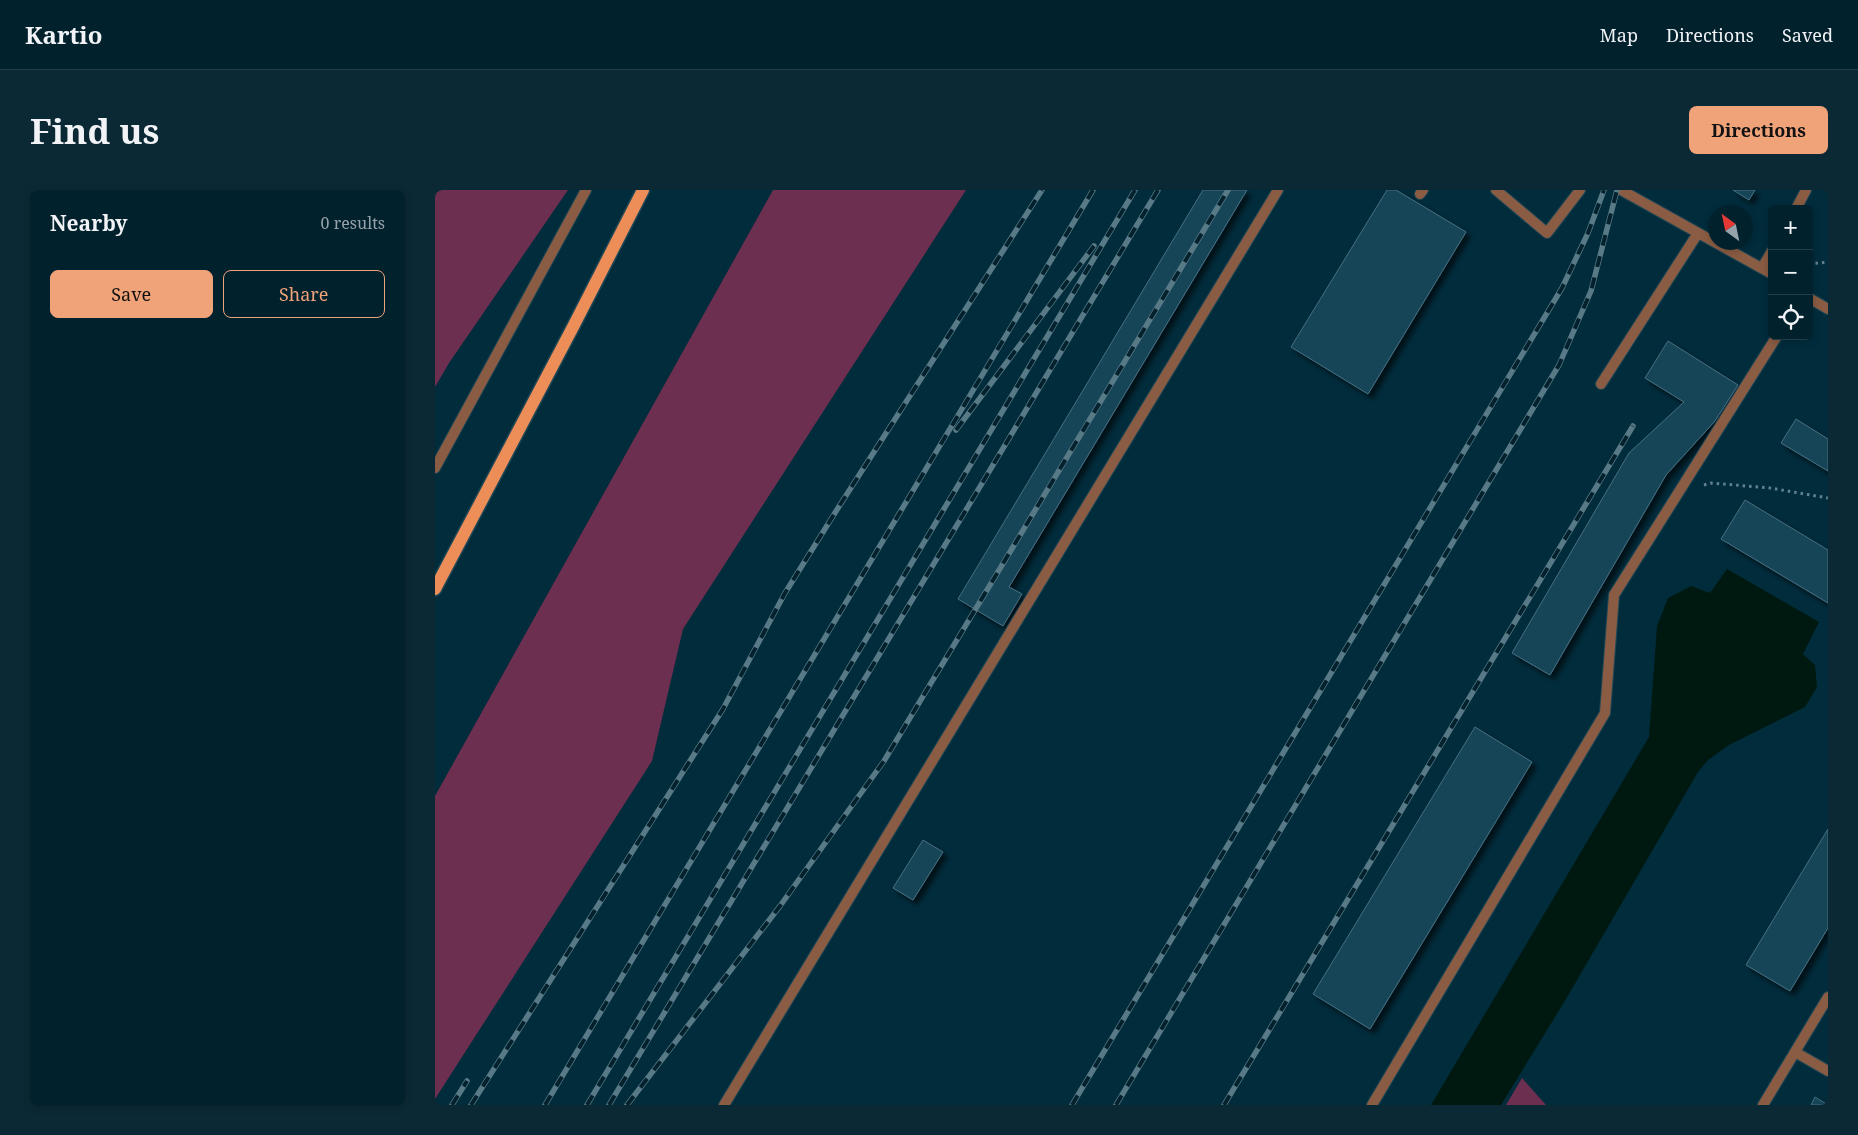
<!DOCTYPE html>
<html lang="en">
<head>
<meta charset="utf-8">
<style>
  :root { --surface:#01212d; --page:#0b2935; --text:#f1f3f6; --muted:#96a3aa; --line:#233e49; --accent:#f0a279 }
  body { margin:0; font-family:"Noto Serif",serif; background:var(--page); color:var(--text) }
  .controls { position:absolute; right:15px; top:15px; display:grid; overflow:hidden; border-radius:8px; box-shadow:0 2px 8px #0003 }
  .controls button { width:45px; height:45px; display:grid; place-items:center; padding:0; border:0; border-bottom:1px solid var(--line); background:var(--surface); color:var(--text); font:25px sans-serif }
  .compass { position:absolute; left:1273px; top:15px; width:45px; height:45px; border-radius:50%; background:var(--surface); box-shadow:0 2px 8px #0003; rotate:327deg }
  .list { margin:0; padding:0; list-style:none }
  h2 { display:flex; justify-content:space-between; align-items:center; height:65px; margin:0; padding:0 20px; font-size:21px }
  h2 small { font-size:16px; font-weight:400; color:var(--muted) }
  .actions { display:flex; gap:10px; padding:15px 20px }
  .actions a { flex:1; padding:11px 0; border:1px solid var(--accent); border-radius:8px; text-align:center; font-size:18px; color:var(--accent) }
  .actions .main { background:var(--accent); color:#111 }
  .icon { flex:none; width:28px; height:28px; fill:none; stroke:currentColor; stroke-width:2; stroke-linecap:round; stroke-linejoin:round }
  .map { position:relative; flex:none; width:1393px; height:915px; overflow:hidden; border-radius:8px }
  header { display:flex; align-items:center; gap:30px; box-sizing:border-box; height:70px; padding:0 25px; background:var(--surface); border-bottom:1px solid var(--line) }
  header strong { font-size:24px }
  nav { display:flex; gap:28px; margin-inline-start:auto; font-size:18px }
  .intro { display:flex; align-items:center; justify-content:space-between; box-sizing:border-box; height:120px; padding:0 30px }
  h1 { margin:0; font-size:35px }
  .button { padding:12px 22px; border-radius:8px; background:var(--accent); color:#111; font-size:18px; font-weight:700 }
  main { display:flex; gap:30px; padding:0 30px }
  aside { flex:1; background:var(--surface); border-radius:8px; box-shadow:0 2px 8px #0003 }
  .map>svg:first-child { display:block }
  .green { fill:#6c2f50 }
  .water { fill:#001910 }
  .building { fill:#174558; stroke:#476f81; filter:url(#shadow) }
  .lines { fill:none; stroke-linecap:round; stroke-linejoin:round }
  .service-casing { stroke:#204756; stroke-width:12 }
  .primary-casing { stroke:#204756; stroke-width:15 }
  .path { stroke:#62828f; stroke-width:3; stroke-dasharray:2.5 4; stroke-linecap:butt }
  .service { stroke:#8a5c43; stroke-width:10 }
  .primary { stroke:#ed8e59; stroke-width:12 }
  .rail-casing { stroke:#587986; stroke-width:5.5 }
  .rail { stroke:#03222e; stroke-width:4; stroke-dasharray:11; stroke-linecap:butt }
</style>
</head>
<body>
<header>
<strong>Kartio</strong>
<nav><a>Map</a><a>Directions</a><a>Saved</a></nav>
</header>
<div class="intro"><h1>Find us</h1><a class="button">Directions</a></div>
<main>
<aside>
<h2>Nearby<small>0 results</small></h2>
<ul class="list">
</ul>
<div class="actions"><a class="main">Save</a><a>Share</a></div>
</aside>
<div class="map">
<svg width="1393" height="915" viewBox="0 0 1393 915">
  <defs>
    <filter id="shadow"><feDropShadow dx="4.5" dy="4.5" stdDeviation="2.5" flood-color="#0009"/></filter>
  </defs>
  <rect width="100%" height="100%" fill="#012c3c"/>
  <path class="green" d="M0,0H133L14,173L0,197Z
    M338,0H531L248,439L217,571L0,909V606Z
    M1087,888L1111,915H1071Z"/>
  <path class="water" d="M1292,379L1384,432L1368,464L1380,475L1382,497L1370,517L1294,555L1273,570L1263,582L1131,809L1066,915H996L1214,547L1222,436L1233,408L1256,396L1275,403Z"/>
  <path class="building" d="M768,0H812L574,397L587,404L568,436L523,409Z
    M952,0H961L1031,42L933,204L856,157Z
    M1298,0H1320L1314,10Z
    M1233,151L1303,195L1280,231L1231,285L1115,485L1077,463L1194,263L1249,212L1210,188Z
    M1361,229L1393,249V281L1346,253Z
    M1310,310L1393,360V413L1286,349Z
    M1040,537L1097,572L935,839L878,804Z
    M1393,639V738L1355,801L1311,775Z
    M488,650L508,662L478,710L458,698Z
    M1380,907L1393,915H1376Z"/>
  <g class="lines">
    <defs>
      <path id="service" d="M1061,0L1112,43L1145,0
        M1186,0L1337,84
        M985,4L988,0
        M1361,19L1371,0
        M1327,78L1337,61
        M1374,108L1393,119
        M1166,194L1263,43
        M0,278L151,0
        M1360,862L1393,881
        M289,915L843,0
        M937,915L1170,523L1179,405L1342,146
        M1328,915L1393,807"/>
      <path id="primary" d="M0,399L139,135L208,0"/>
    </defs>
    <use href="#service" class="service-casing"/>
    <use href="#primary" class="primary-casing"/>
    <path class="path" d="M1374,74L1393,72
      M1269,295L1276,293L1335,298L1393,308"/>
    <use href="#service" class="service"/>
    <use href="#primary" class="primary"/>
    <defs>
      <path id="rail" d="M521,240L659,56
        M17,915L32,891
        M36,915L288,519L350,403L403,318L607,0
        M110,915L658,0
        M152,915L700,0
        M174,915L723,0
        M192,915L345,716L449,571L793,0
        M637,915L1127,98L1153,43L1169,0
        M681,915L1124,175L1156,101L1182,0
        M789,915L1198,236"/>
    </defs>
    <use href="#rail" class="rail-casing"/>
    <use href="#rail" class="rail"/>
  </g>
</svg>
<div class="controls">
<button>+</button>
<button>−</button>
<button><svg class="icon" aria-label="locate" viewBox="0 0 24 24"><circle cx="12" cy="12" r="6"/><path d="M12 2v4M12 18v4M2 12h4M18 12h4"/></svg></button>
</div>
<svg class="compass" viewBox="-18 -18 36 36"><path d="M0-13l5 13h-10z" fill="#e53935"/><path d="M0 13l5-13h-10z" fill="#96a3aa"/></svg>
</div>
</main>
</body>
</html>
